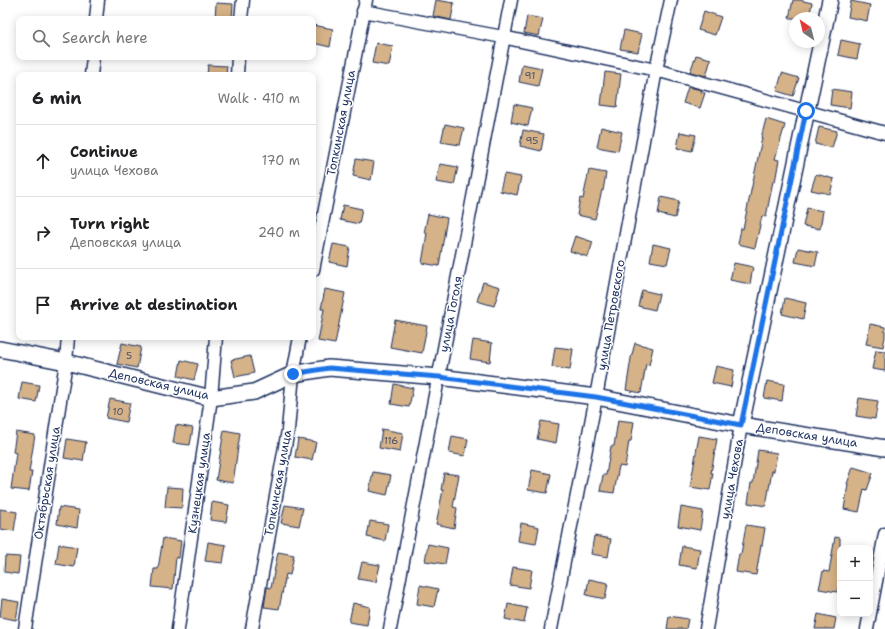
<!DOCTYPE html>
<html lang="en">
<head>
<meta charset="utf-8">
<style>
  :root { --surface:#fff; --page:#f2f2f2; --text:#202124; --muted:#757577; --line:#e0e0e0 }
  body { margin:0; font-family:"Shantell Sans",sans-serif; background:var(--page); color:var(--text) }
  .controls { position:absolute; right:12px; bottom:12px; display:grid; overflow:hidden; border-radius:8px; box-shadow:0 2px 10px #0003 }
  .controls button { width:36px; height:36px; display:grid; place-items:center; padding:0; border:0; border-bottom:1px solid var(--line); background:var(--surface); color:var(--text); font:20px sans-serif }
  .compass { position:absolute; left:789px; top:12px; width:36px; height:36px; border-radius:50%; background:var(--surface); box-shadow:0 2px 10px #0003; rotate:325deg }
  .stop { position:absolute; width:12px; height:12px; margin:-9px; border:3px solid #1a73e8; border-radius:50%; background:#fff }
  .stop.end { background:#1a73e8; border-color:#fff; box-shadow:0 1px 4px #0008 }
  .list { margin:0; padding:0; list-style:none }
  h2 { display:flex; justify-content:space-between; align-items:center; height:52px; margin:0; padding:0 16px; font-size:17px }
  h2 small { font-size:13px; font-weight:400; color:var(--muted) }
  .list li { display:grid; grid-template-columns:26px 1fr auto; gap:12px; align-items:center; box-sizing:border-box; height:72px; padding:0 16px; border-top:1px solid var(--line) }
  .list b { display:block; font-size:15px; white-space:nowrap }
  .list p { margin:0; font-size:13px; white-space:nowrap; color:var(--muted) }
  .list em { font-size:13px; font-style:normal; color:var(--muted) }
  .icon { flex:none; width:22px; height:22px; fill:none; stroke:currentColor; stroke-width:2; stroke-linecap:round; stroke-linejoin:round }
  .map { position:relative; flex:none; width:885px; height:629px; overflow:hidden }
  .search { position:absolute; background:var(--surface); box-shadow:0 2px 10px #0003; left:16px; top:16px; width:300px; height:44px; display:flex; align-items:center; gap:10px; box-sizing:border-box; padding:0 14px; border-radius:8px; color:var(--muted); font-size:15px }
  .panel { position:absolute; background:var(--surface); box-shadow:0 2px 10px #0003; left:16px; top:72px; width:300px; height:268px; border-radius:8px }
  .map>svg:first-child { display:block }
  .building { fill:#d5b287; stroke:#1b2f5e }
  .lines { fill:none; stroke-linecap:round; stroke-linejoin:round }
  .minor-casing { stroke:#1b2f5e; stroke-width:15 }
  .tertiary-casing { stroke:#1b2f5e; stroke-width:18 }
  .minor { stroke:#fff; stroke-width:12 }
  .tertiary { stroke:#fff; stroke-width:15 }
  .route { stroke:#1a73e8; stroke-width:5 }
  .labels { text-anchor:middle; stroke-width:3; stroke-linejoin:round; paint-order:stroke }
  .number-label { font-size:10px; fill:#4a5068 }
  .street-label { font-size:12px; fill:#1b2f5e; stroke:#fff }
</style>
</head>
<body>
<div class="map">
<svg width="885" height="629" viewBox="0 0 885 629">
  <rect width="100%" height="100%" fill="#fff"/>
  <filter id="ink" filterUnits="userSpaceOnUse"><feTurbulence type="fractalNoise" baseFrequency=".025" numOctaves="2"/><feDisplacementMap in="SourceGraphic" scale="8" xChannelSelector="R" yChannelSelector="G"/><feConvolveMatrix kernelMatrix="1 2 1 2 8 2 1 2 1" color-interpolation-filters="sRGB"/></filter>
  <g filter="url(#ink)">
    <path class="building" d="M436,0L454,3L451,20L433,16Z
      M793,0H799L812,3L809,18H789Z
      M851,1L870,5L867,21L848,17Z
      M216,3L233,4L232,19H215Z
      M704,11L721,17L715,35L698,30Z
      M527,16L543,19L539,36L524,33Z
      M313,25L333,29L330,47L313,43Z
      M624,30L642,34L638,52L620,49Z
      M841,40L860,44L857,59L838,55Z
      M376,43L393,46L389,66L372,63Z
      M696,55L711,59L706,76L690,72Z
      M522,64L542,68L538,86L519,82Z
      M208,65L227,66L226,75H207Z
      M605,72L621,74L617,107L601,105Z
      M782,73L799,78L793,96L777,91Z
      M688,87L702,90L701,92L705,93L700,108L683,103Z
      M832,89L852,92L850,108L830,105Z
      M514,104L532,108L528,126L511,122Z
      M766,119L785,125L775,159L779,160L775,182L773,181L766,217L762,216L755,248L738,244L741,228L743,229L762,138H761Z
      M445,124L464,128L460,145L441,142Z
      M601,127L622,132L618,151L597,147Z
      M819,127L837,131L832,148L815,144Z
      M523,130L544,134L541,151L520,146Z
      M680,132L696,135L692,151L677,148Z
      M356,159L374,162L371,180L353,176Z
      M440,164L458,167L454,185L436,182Z
      M589,170L606,173L603,191L602,190L595,219L577,215L580,198L583,199Z
      M504,174L521,177L517,195L500,191Z
      M816,174L834,179L830,194L811,190Z
      M661,197L679,201L675,218L658,214Z
      M343,205L362,209L359,224L340,220Z
      M807,208L823,211L820,229L803,226Z
      M428,214L447,218L439,266L422,263L427,233H424Z
      M575,236L593,242L588,257L570,251Z
      M333,244L350,247L347,266L329,262Z
      M653,244L671,248L667,264L650,261Z
      M798,248L818,252L815,266L795,262Z
      M734,263L753,267L750,284L730,280Z
      M483,282L500,287L494,306L477,301Z
      M325,289L345,293L335,344L318,341L324,309H321Z
      M642,290L659,294L655,310L638,306Z
      M785,298L806,303L803,319L782,314Z
      M395,320L427,326L422,353L390,347Z
      M870,324L885,327V337L883,347L866,344Z
      M473,340L492,343L490,362L470,359Z
      M122,343L141,347L137,368L117,364Z
      M635,343L653,348L649,365L646,364L641,393L626,390L631,358Z
      M555,347L573,349L570,370L552,367Z
      M876,350L885,351V371L872,369Z
      M250,356L254,373L235,377L231,360Z
      M181,360L198,364L194,380L178,376Z
      M716,366L734,370L731,387L712,383Z
      M767,381L784,384L782,401L764,398Z
      M22,382L39,385L36,402L19,399Z
      M394,384L413,388L409,407L391,404Z
      M859,398L878,401L875,419L856,416Z
      M110,399L130,403L126,422L106,418Z
      M618,420L634,422L631,441H629L625,467L619,466L614,493L600,491L603,475H606L611,446H614Z
      M541,421L559,424L556,443L537,439Z
      M176,425L193,428L190,445L173,443Z
      M382,429L403,433L400,452L379,448Z
      M224,430L240,433L233,483L216,480Z
      M16,432L35,435L29,472H32L29,491L11,489L16,453L13,452Z
      M452,436L468,439L465,456L449,453Z
      M699,436L717,439L711,473H713L710,490L690,487Z
      M67,439L86,442L83,461L64,458Z
      M298,439L316,442L312,460L295,457Z
      M758,450L777,453L774,471H772L766,506L748,503L751,483H753Z
      M853,467L873,473L867,490L864,489L859,512L844,509L848,484H847Z
      M532,470L551,474L547,493L528,490Z
      M373,472L391,475L387,495L369,491Z
      M444,473L459,475L453,507L457,508L454,528L436,524L443,490H441Z
      M167,487L183,488L182,508L165,507Z
      M212,502L229,505L226,522L210,520Z
      M285,505L303,508L299,526L281,523Z
      M59,507L79,510L77,528L57,524Z
      M681,507L703,511L700,530L678,526Z
      M0,509L17,512L14,531L0,529Z
      M370,521L388,524L385,541L367,537Z
      M521,523L539,527L536,544L518,541Z
      M746,525L765,528L762,546L761,545L756,575L736,572L739,554H741Z
      M594,536L611,539L608,557L591,554Z
      M835,537L840,538V579L837,592L819,589L823,571L829,572Z
      M163,538L181,541L179,558L176,557L173,589L152,587L154,569H158Z
      M208,542L226,545L223,563L205,561Z
      M59,544L77,547L74,567L56,564Z
      M428,544L448,548L445,564L425,561Z
      M682,546L700,549L697,568L679,565Z
      M278,552L294,555L290,575L286,574L279,609L264,607L267,587L271,588Z
      M5,556L20,557L18,574L4,572Z
      M362,562L380,565L376,582L358,579Z
      M513,567L532,570L529,588L510,585Z
      M589,579L608,583L605,599L586,595Z
      M420,585L438,589L434,607L417,604Z
      M2,599L19,602L16,620L0,617Z
      M353,603L370,607L367,625L349,622Z
      M508,604L527,608L524,623L505,619Z
      M818,614L836,618L834,629H815Z
      M669,616L688,619L686,629H667Z"/>
    <g class="lines">
      <defs>
        <path id="minor" d="M363,11L503,37L656,70L885,133
          M96,19L98,0
          M241,19L243,0
          M91,75L93,57
          M237,75L238,57
          M313,270L366,0
          M25,629L66,362L68,337
          M178,629L211,398L216,337
          M252,629L288,430L293,374L300,337
          M390,629L511,0
          M551,629L596,397L656,70L671,0
          M706,629L741,425
          M867,629L885,534"/>
        <path id="tertiary" d="M0,349L66,362L211,398L254,392L293,374L329,368L439,377L596,397L741,425L885,448
          M741,425L830,0"/>
      </defs>
      <use href="#minor" class="minor-casing"/>
      <use href="#tertiary" class="tertiary-casing"/>
      <use href="#minor" class="minor"/>
      <use href="#tertiary" class="tertiary"/>
    </g>
  </g>
  <g class="lines" filter="url(#ink)">
    <path class="route" d="M293,374L329,368L439,377L596,397L741,425L806,111"/>
  </g>
  <g class="labels">
    <g class="number-label">
      <text x="530" y="79">91</text>
      <text x="532" y="144">95</text>
      <text x="129" y="359">5</text>
      <text x="118" y="415">10</text>
      <text x="391" y="444">116</text>
    </g>
    <g class="street-label">
      <text transform="translate(341 123) rotate(-79)" y="4">Топкинская улица</text>
      <text transform="translate(451 314) rotate(-79)" y="4">улица Гоголя</text>
      <text transform="translate(611 315) rotate(-80)" y="4">улица Петровского</text>
      <text transform="translate(159 384) rotate(13)" y="4">Деповская улица</text>
      <text transform="translate(807 435) rotate(9)" y="4">Деповская улица</text>
      <text transform="translate(732 479) rotate(-80)" y="4">улица Чехова</text>
      <text transform="translate(47 483) rotate(-81)" y="4">Октябрьская улица</text>
      <text transform="translate(199 483) rotate(-82)" y="4">Кузнецкая улица</text>
      <text transform="translate(278 483) rotate(-80)" y="4">Топкинская улица</text>
    </g>
  </g>
</svg>
<div class="controls">
<button>+</button>
<button>−</button>
</div>
<svg class="compass" viewBox="-18 -18 36 36"><path d="M0-13l5 13h-10z" fill="#e53935"/><path d="M0 13l5-13h-10z" fill="#757577"/></svg>
<div class="stop" style="left:806px;top:111px"></div>
<div class="stop end" style="left:293px;top:374px"></div>
<div class="search"><svg class="icon" aria-label="search" viewBox="0 0 24 24"><circle cx="10" cy="10" r="6"/><path d="M15 15l6 6"/></svg>Search here</div>
<section class="panel">
<h2>6 min<small>Walk · 410 m</small></h2>
<ul class="list">
<li><svg class="icon" aria-label="ahead" viewBox="0 0 24 24"><path d="M12 20V5M6 11l6-6 6 6"/></svg><div><b>Continue</b><p>улица Чехова</p></div><em>170 m</em></li>
<li><svg class="icon" aria-label="right" viewBox="0 0 24 24"><path d="M7 20v-9h11M14 6l5 5-5 5"/></svg><div><b>Turn right</b><p>Деповская улица</p></div><em>240 m</em></li>
<li><svg class="icon" aria-label="arrive" viewBox="0 0 24 24"><path d="M6 21V4h12l-3 4 3 4H6"/></svg><div><b>Arrive at destination</b></div></li>
</ul>
</section>
</div>
</body>
</html>
